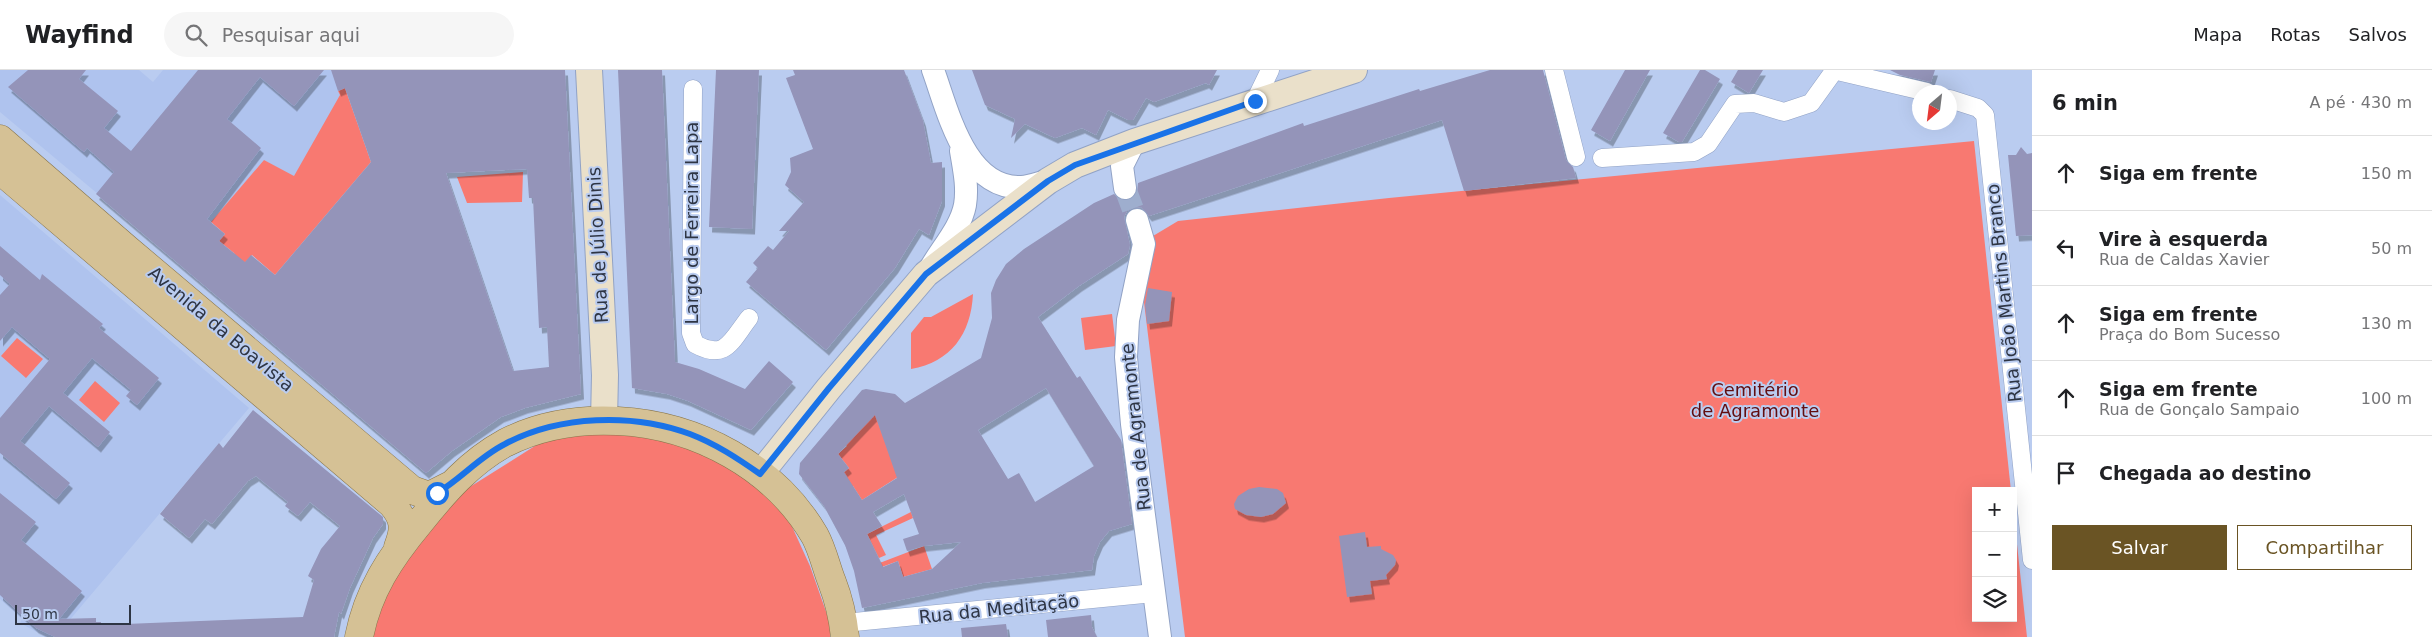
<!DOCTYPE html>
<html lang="pt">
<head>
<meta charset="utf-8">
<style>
  :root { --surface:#fff; --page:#f6f6f6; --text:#202124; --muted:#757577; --line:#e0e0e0; --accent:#6a5424 }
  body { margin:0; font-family:"DejaVu Sans",sans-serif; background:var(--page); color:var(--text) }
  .controls { position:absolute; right:15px; bottom:15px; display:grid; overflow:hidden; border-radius:0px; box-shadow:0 5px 20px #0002 }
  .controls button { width:45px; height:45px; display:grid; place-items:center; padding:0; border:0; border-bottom:1px solid var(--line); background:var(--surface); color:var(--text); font:25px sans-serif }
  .compass { position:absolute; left:1912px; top:15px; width:45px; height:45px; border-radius:50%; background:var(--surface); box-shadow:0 5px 20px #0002; rotate:208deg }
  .scale { position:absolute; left:15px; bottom:12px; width:116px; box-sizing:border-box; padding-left:5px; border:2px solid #2e3544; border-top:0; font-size:14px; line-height:18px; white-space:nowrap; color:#2e3544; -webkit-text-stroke:4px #baccf0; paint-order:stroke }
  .stop { position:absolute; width:15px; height:15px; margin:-11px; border:4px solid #1a73e8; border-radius:50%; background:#fff }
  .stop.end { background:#1a73e8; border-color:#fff; box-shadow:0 1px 5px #0008 }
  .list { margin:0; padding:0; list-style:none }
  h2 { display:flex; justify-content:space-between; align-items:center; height:65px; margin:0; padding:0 20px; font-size:21px }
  h2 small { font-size:16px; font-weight:400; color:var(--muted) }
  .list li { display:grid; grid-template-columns:32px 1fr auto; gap:15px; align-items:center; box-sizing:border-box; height:75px; padding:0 20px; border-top:1px solid var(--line) }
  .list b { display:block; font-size:19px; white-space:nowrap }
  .list p { margin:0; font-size:16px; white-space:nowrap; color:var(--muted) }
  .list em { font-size:16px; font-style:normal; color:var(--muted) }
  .actions { display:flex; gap:10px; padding:15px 20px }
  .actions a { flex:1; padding:11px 0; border:1px solid var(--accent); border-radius:0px; text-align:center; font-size:18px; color:var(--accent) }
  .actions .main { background:var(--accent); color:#fff }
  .icon { flex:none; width:28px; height:28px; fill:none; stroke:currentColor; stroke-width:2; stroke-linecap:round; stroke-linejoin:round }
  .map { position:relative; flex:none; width:2032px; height:567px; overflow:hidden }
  header { display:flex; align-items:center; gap:30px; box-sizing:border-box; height:70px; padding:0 25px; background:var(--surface); border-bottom:1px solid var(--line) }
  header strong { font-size:24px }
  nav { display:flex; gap:28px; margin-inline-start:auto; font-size:18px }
  .search { width:350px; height:45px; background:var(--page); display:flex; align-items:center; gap:12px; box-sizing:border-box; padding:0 18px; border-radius:28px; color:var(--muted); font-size:19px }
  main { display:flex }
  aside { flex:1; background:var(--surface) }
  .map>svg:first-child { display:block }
  .built { fill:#afc3ee }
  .green { fill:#f87971 }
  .building { fill:#9494b9; fill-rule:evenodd; filter:url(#shadow) }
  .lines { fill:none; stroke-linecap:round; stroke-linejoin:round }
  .tertiary-tunnel { stroke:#9eaece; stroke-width:22; stroke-dasharray:22 11; stroke-linecap:butt }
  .minor-casing { stroke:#91a2c5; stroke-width:19 }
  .tertiary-casing { stroke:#91a2c5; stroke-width:24 }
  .secondary-casing { stroke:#91a2c5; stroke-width:28 }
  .primary-casing { stroke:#88754a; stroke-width:29 }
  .minor { stroke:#fff; stroke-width:18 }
  .tertiary { stroke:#fff; stroke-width:22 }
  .secondary { stroke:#eae0ca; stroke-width:26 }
  .primary { stroke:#d5c195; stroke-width:28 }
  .route { stroke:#1a73e8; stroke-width:6 }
  .labels { text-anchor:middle; stroke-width:4; stroke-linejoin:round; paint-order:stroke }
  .street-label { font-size:18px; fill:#2e3544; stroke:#baccf0 }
  .park-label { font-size:18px; fill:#620e11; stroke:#baccf0 }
</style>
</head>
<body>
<header>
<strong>Wayfind</strong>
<div class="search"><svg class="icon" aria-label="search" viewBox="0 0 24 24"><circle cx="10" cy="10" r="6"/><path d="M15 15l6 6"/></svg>Pesquisar aqui</div>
<nav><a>Mapa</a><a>Rotas</a><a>Salvos</a></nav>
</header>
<main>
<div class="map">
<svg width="2032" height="567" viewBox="0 0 2032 567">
  <defs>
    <filter id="shadow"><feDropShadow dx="3" dy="5.5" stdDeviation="0" flood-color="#0004"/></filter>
  </defs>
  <rect width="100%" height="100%" fill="#baccf0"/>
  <path class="built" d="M0,0H139L153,12L163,0H331L341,25L294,107L264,90L178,191L0,42Z
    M0,125L249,338L62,559V567H46L20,553L22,549L0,529Z"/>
  <path class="green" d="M345,18L371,92L275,205L252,185L240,198L234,183L219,171L225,164L211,152L264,90L294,106L340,25L338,21Z
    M1974,71L2011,421H1976V548H2013V437L2027,567H1185L1143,224L1153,166L1178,151L1389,128Z
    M523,102L522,132L467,133L457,107Z
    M973,224C971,264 951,292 911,299V263L924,247H931Z
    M1112,244L1116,276L1085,280L1081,248Z
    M17,268L43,289L26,308L1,286Z
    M95,311L120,333L104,352L79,330Z
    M875,344L898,407L862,430L853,416L847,420L838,407L849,398L838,384L847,376L839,369Z
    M621,361L692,376L760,418L789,450L810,496L830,553V567H363L375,524L457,425L538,374L565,366Z
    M911,442L913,448L876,465L886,485L879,488L867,464Z
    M924,476L932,499L903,507L898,491L879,498L877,494Z"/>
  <path class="building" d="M28,0H86L79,9L118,41L104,58L131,81L198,0H324L294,36L260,7L227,49L261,78L207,149L225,164L219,171L245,192L251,185L275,205L371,92L345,18L338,21L331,0H565L581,324L525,338L501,347L452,381L426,403L96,124L114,102L87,78L84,82L8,17ZM527,99L529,128H533L539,258L547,257L549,297L513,301L446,103Z
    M618,0H662L675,292L699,299L745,319L769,291L793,312L751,360L688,331L667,324L632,318Z
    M716,0H759L752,159L709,157Z
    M793,0H904L923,51L931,93L942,92V131L929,165L919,159L895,198L826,280L746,212L758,198L753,193L768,176L773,180L789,161H779L804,132L785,115L791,102L790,88L813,79L786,8L795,5Z
    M972,0H1217L1209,15L1206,13L1154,32L1146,28L1133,50H1128L1108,40L1096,65L1082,58L1055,68L1025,54L1011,68L1015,49L985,35Z
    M1490,0H1543L1566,90L1573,97L1576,108L1464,121L1442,50L1149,146L1141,137L1133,138L1127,141L1124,147L1130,175L1128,184L1079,216L1038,247L1077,308L1080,306L1121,370L1132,454L1109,461L1100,472L1094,486L1092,500L982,513L862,538L854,501L845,475L824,436L799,404L800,393L862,320L866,319L895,324L905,333L981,288L992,248L991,223L996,210L1006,194L1024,179L1094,133L1114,124L1121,130L1133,129L1137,122L1138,113L1303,53L1304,56L1419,19L1420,21ZM1046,318L1094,396L1035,432L1019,403L1008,409L978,360ZM875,345L897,408L862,430L844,402L849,398L838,384ZM904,424L919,464L903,469L907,481L924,476L961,472L932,499L903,507L898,491L883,497L867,464L882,456L873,442Z
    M1625,0H1650L1610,71L1591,60Z
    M1700,0H1705L1720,9L1682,72H1679L1663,63Z
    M1738,0H1763L1749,23L1731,12Z
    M1890,0H1935L1931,12L1900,5Z
    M2021,77L2027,84L2032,83V165L2016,166L2008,85H2016Z
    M0,176L40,210L42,204L103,254L99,258L159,308L137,335L126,326L131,320L92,288L63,323L110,362L98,377L49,336L20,371L70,413L56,429L0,383V348L50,289L12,257L0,271V225L10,214L0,205Z
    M1148,218L1172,222L1169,251L1147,254L1145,235Z
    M253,340L383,447V454L373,468L350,518L341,544L339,542L334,567H55L36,558L0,525V423L36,452L21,470L82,521L59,549L96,548V552H101V555L303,547L314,510L308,506L321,479L340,456L310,432L298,446L285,436L288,432L256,406L248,411L212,454L205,449L189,468L160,444L219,373L223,378Z
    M1259,417L1277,419L1283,423L1286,433L1273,444L1261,447L1246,445L1235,439L1234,434L1238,426L1249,419Z
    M1365,462L1367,477L1381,476V479L1393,485L1396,490L1395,495L1386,505L1387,509L1370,511L1372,524L1347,527L1339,466Z
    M1091,545L1092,557L1097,567H1048L1046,550Z
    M1006,554L1008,567H962L961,558Z"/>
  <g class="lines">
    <path class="tertiary-tunnel" d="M1125,118L1137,150"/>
    <defs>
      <path id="minor" d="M1554,0L1576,87
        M1833,0L1927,22
        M693,19L691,263L695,274C726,291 731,271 749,248
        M1950,29L1978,38L1985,45L2032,490
        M1255,31L1270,0
        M1602,88L1694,82L1708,74L1735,34L1754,33L1784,42L1811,33L1834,1
        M844,553L1154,523"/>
      <path id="tertiary" d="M933,0C948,41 965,119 1021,117C1029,117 1039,113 1047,111
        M1125,118L1122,96L1134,72
        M1137,150L1144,174L1128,250L1126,287L1132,354L1160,567
        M931,197C942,178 961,157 965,135C968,117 964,99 961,81"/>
      <path id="secondary" d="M589,0L605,305L604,351
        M760,404L829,318L926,204L1048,111L1075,95L1134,72L1354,0"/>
      <path id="primary" d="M0,69L127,179L412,420L429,426L451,415
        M0,100L392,434C405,449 405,459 398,477
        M359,567C368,521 390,488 420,452C444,422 470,392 505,373C540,355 579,349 618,351C697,355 775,397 815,466C823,481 826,497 832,512C839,530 843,548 845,567"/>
    </defs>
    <use href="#minor" class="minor-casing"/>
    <use href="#tertiary" class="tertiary-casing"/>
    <use href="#secondary" class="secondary-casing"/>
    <use href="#primary" class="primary-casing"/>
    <use href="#minor" class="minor"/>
    <use href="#tertiary" class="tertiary"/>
    <use href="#secondary" class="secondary"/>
    <use href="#primary" class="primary"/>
  </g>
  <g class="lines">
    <path class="route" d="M437,423C461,409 479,387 505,374C559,345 633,343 690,364C716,374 737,388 760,404L829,318L926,204L1048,111L1075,95L1255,31"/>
  </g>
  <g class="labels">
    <g class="street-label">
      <text transform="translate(692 153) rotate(-90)" y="6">Largo de Ferreira Lapa</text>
      <text transform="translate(598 175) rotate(-93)" y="6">Rua de Júlio Dinis</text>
      <text transform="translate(2004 223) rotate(-96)" y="6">Rua João Martins Branco</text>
      <text transform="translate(221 259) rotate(40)" y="6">Avenida da Boavista</text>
      <text transform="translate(1136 357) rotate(-96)" y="6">Rua de Agramonte</text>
      <text transform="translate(999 539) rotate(-6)" y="6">Rua da Meditação</text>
    </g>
    <g class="park-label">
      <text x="1755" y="326">Cemitério<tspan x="1755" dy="21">de Agramonte</tspan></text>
    </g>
  </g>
</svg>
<div class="controls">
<button>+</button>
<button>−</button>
<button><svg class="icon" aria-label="layers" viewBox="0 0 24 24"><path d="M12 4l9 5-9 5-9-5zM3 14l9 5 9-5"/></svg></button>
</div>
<svg class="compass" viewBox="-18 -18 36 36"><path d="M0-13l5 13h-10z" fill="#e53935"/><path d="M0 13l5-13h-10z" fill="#757577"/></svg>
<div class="scale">50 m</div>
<div class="stop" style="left:437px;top:423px"></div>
<div class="stop end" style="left:1255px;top:31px"></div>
</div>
<aside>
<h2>6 min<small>A pé · 430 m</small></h2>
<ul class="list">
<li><svg class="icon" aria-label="ahead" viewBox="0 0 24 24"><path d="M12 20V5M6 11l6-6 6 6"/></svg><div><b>Siga em frente</b></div><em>150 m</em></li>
<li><svg class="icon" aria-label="left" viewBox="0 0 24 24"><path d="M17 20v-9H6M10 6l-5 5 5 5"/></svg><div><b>Vire à esquerda</b><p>Rua de Caldas Xavier</p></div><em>50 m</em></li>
<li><svg class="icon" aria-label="ahead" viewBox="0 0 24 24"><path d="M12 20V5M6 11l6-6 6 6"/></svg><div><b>Siga em frente</b><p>Praça do Bom Sucesso</p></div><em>130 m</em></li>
<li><svg class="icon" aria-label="ahead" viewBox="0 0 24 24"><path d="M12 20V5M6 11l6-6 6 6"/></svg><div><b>Siga em frente</b><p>Rua de Gonçalo Sampaio</p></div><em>100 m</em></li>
<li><svg class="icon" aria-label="arrive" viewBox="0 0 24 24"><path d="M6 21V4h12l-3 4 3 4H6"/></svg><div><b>Chegada ao destino</b></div></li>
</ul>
<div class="actions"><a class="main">Salvar</a><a>Compartilhar</a></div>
</aside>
</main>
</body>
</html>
